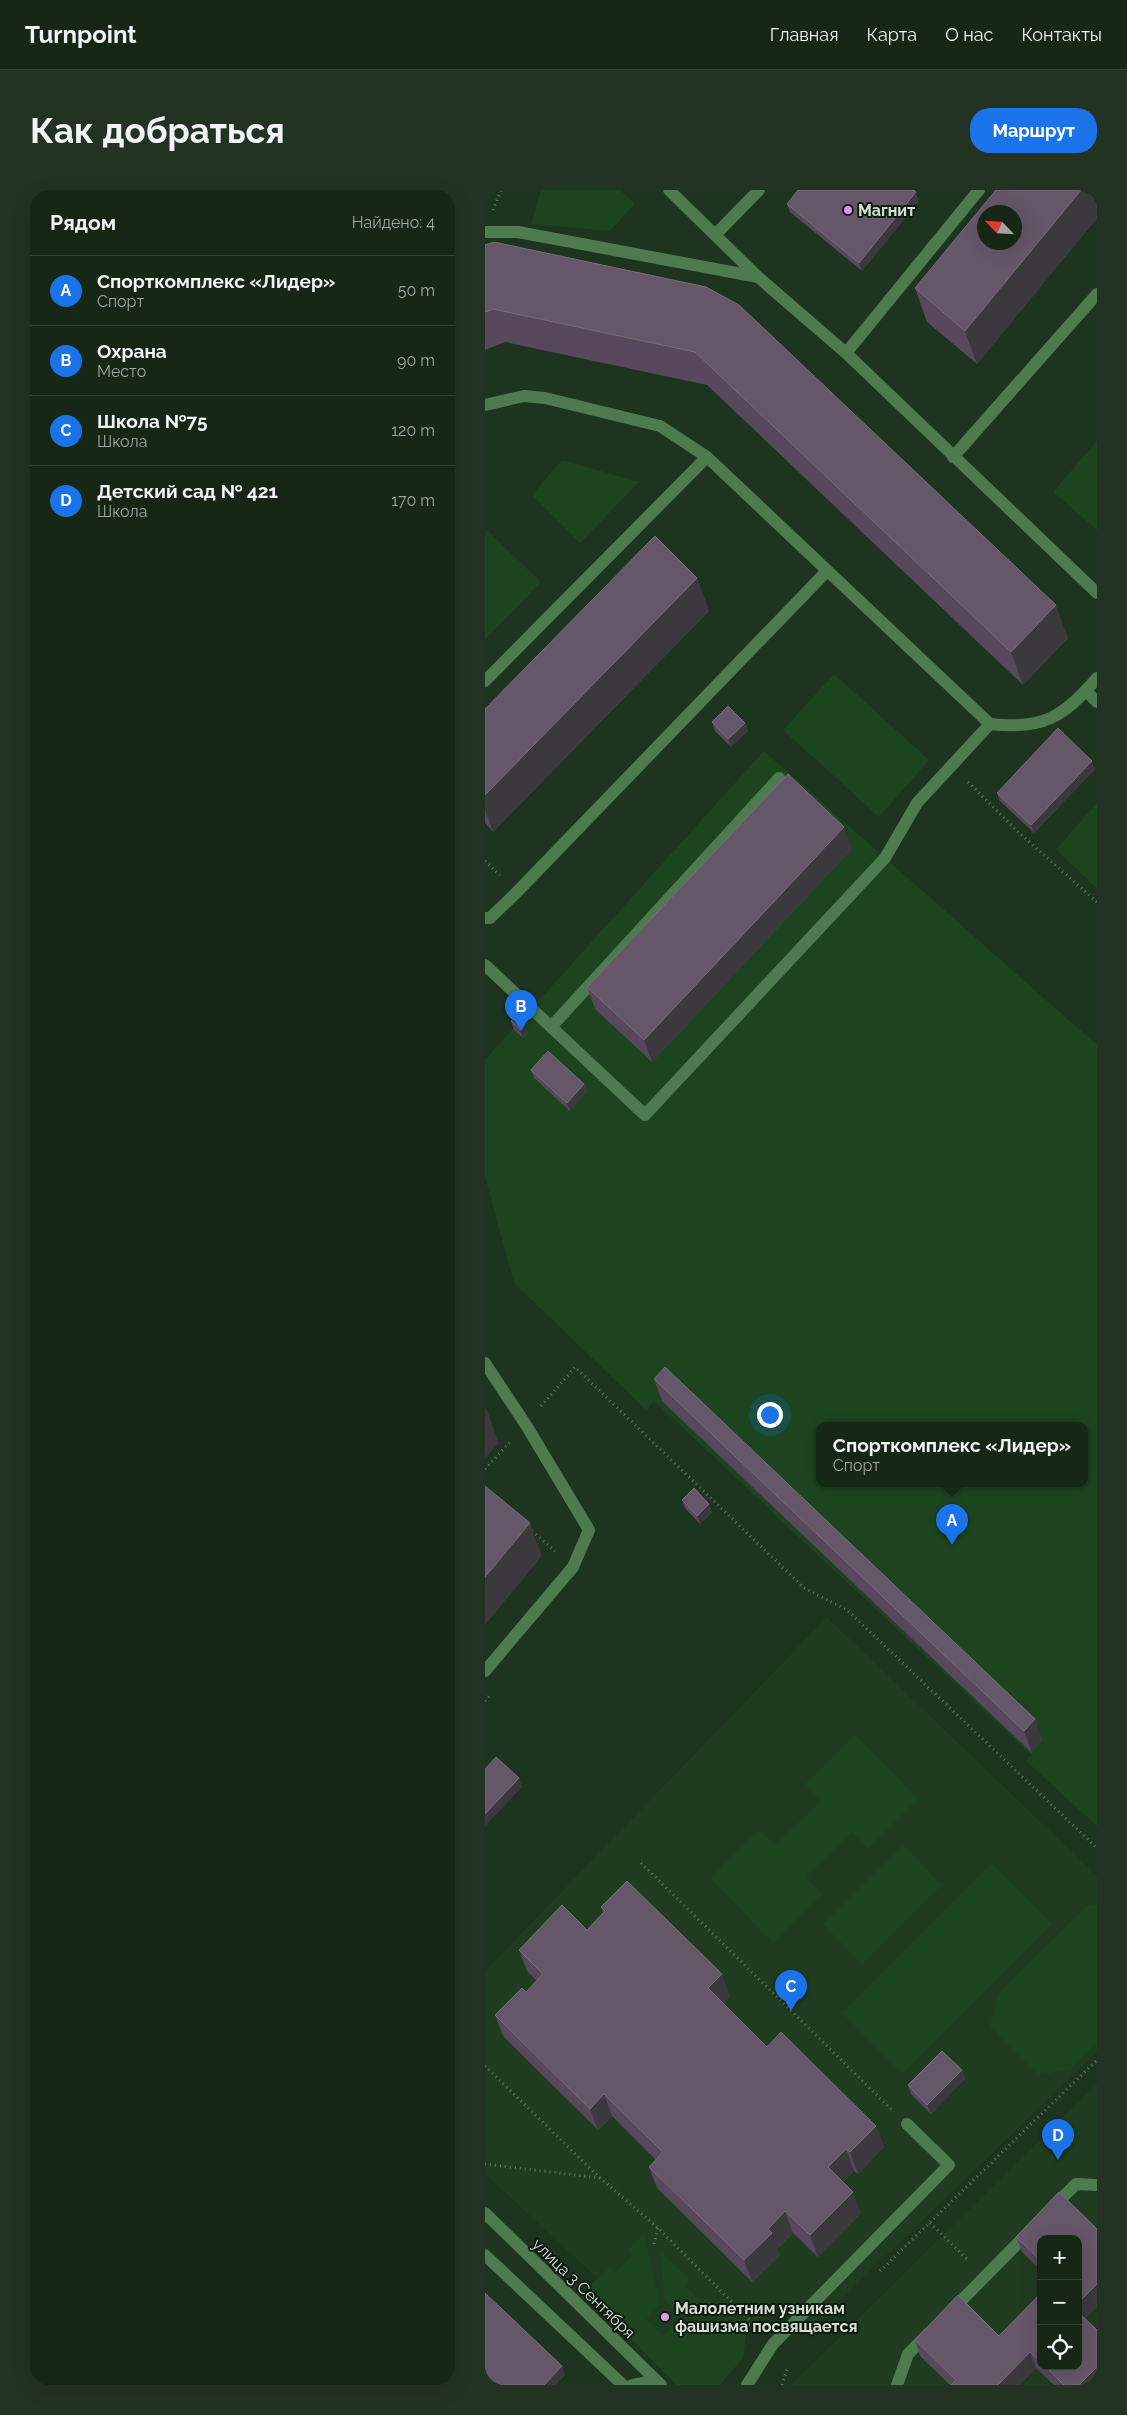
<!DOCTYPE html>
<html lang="ru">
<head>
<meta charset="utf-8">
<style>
  :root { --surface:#162716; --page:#233323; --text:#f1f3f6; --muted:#9ea5a1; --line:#354435; --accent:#1a73e8 }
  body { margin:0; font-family:Raleway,sans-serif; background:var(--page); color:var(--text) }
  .controls { position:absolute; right:15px; bottom:15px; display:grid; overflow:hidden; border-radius:10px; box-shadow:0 5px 20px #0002 }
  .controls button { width:45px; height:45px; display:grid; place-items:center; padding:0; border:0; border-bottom:1px solid var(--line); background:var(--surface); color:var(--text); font:25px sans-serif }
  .compass { position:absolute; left:492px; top:15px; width:45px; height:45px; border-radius:50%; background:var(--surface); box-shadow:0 5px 20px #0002; rotate:295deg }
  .you { position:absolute; left:284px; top:1224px; width:18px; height:18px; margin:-12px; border:4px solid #fff; border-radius:50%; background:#1a73e8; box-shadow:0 0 0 8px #1a73e833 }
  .badge { display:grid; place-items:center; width:32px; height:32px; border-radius:50%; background:var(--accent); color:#fff; font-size:16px; font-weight:700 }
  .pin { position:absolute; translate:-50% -41px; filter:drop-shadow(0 1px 2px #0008) }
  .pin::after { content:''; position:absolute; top:26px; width:18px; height:15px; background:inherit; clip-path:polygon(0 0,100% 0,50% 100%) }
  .popup { position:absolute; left:331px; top:1232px; width:272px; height:65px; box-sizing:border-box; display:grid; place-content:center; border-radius:10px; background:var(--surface); filter:drop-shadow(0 1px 4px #0005); font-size:16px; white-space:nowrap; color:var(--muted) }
  .popup b { font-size:19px; color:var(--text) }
  .popup::after { content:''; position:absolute; left:50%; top:100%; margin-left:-10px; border:10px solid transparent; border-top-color:var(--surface) }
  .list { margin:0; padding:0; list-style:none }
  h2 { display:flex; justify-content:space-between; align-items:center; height:65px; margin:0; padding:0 20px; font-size:21px }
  h2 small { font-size:16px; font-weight:400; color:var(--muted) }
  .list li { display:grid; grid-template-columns:32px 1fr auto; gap:15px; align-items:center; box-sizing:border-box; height:70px; padding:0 20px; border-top:1px solid var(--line) }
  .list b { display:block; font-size:19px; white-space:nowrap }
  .list p { margin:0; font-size:16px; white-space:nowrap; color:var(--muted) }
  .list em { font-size:16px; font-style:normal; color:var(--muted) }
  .icon { flex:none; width:28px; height:28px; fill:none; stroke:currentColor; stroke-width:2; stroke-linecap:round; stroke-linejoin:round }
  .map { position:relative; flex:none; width:612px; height:2195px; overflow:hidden; border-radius:20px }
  header { display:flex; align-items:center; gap:30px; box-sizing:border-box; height:70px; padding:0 25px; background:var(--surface); border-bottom:1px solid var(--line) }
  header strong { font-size:24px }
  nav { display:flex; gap:28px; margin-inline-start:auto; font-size:18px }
  .intro { display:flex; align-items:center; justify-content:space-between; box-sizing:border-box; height:120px; padding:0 30px }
  h1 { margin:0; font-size:35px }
  .button { padding:12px 22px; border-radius:20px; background:var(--accent); color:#fff; font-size:18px; font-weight:700 }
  main { display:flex; gap:30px; padding:0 30px }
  aside { flex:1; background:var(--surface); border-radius:20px; box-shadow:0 5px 20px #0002 }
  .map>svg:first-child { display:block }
  .built { fill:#1f3c20; fill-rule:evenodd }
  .green { fill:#1c451f; fill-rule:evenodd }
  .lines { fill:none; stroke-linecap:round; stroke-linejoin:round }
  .path { stroke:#677a67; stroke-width:3; stroke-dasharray:1 4; stroke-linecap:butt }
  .minor { stroke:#4d7a4e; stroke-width:12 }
  .wall { fill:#58475d }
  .shaded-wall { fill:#3b383e }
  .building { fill:#655769; stroke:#776d7a; fill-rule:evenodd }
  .poi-dot { fill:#df98f1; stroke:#0f190f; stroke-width:2 }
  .labels { text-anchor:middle; stroke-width:4; stroke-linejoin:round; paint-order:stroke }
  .poi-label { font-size:16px; font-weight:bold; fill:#d3e1d2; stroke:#0f190f; text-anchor:start }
  .street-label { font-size:16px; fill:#d3e1d2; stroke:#0f190f }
</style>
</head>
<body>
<header>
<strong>Turnpoint</strong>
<nav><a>Главная</a><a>Карта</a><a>О нас</a><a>Контакты</a></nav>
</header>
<div class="intro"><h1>Как добраться</h1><a class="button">Маршрут</a></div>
<main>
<aside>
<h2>Рядом<small>Найдено: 4</small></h2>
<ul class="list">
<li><span class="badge">A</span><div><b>Спорткомплекс «Лидер»</b><p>Спорт</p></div><em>50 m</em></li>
<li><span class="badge">B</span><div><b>Охрана</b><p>Место</p></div><em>90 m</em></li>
<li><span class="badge">C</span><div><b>Школа №75</b><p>Школа</p></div><em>120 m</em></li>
<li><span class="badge">D</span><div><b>Детский сад № 421</b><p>Школа</p></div><em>170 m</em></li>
</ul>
</aside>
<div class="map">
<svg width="612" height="2195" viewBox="0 0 612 2195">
  <rect width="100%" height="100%" fill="#1d341e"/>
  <path class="built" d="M342,1427L612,1686V1862L321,2143L291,2114L261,2145L192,2195L99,2103L112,2088L0,1984V1781Z
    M612,1894V2195H306L457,2046ZM556,2049H593V2176H556Z"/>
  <path class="green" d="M56,0H135L150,14L125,41L46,34Z
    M612,251V340L568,302Z
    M77,270L154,292L95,353L47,305Z
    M2,340L56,392L0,450V343Z
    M349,484L444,570L394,627L298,540Z
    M279,561L612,855V1636L541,1571L546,1565L169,1211L161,1220L29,1093L0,987V870ZM334,1236H600V1294H334Z
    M612,613V699L571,659Z
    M370,1545L433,1609L383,1658L367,1642L321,1687L337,1704L288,1753L225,1688L274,1640L290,1655L336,1611L320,1594Z
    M418,1655L457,1695L377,1774L338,1734Z
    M507,1673L567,1734L417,1884L357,1823Z
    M612,1714V1854L587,1878L554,1886L505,1836L513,1804L602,1716Z
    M159,2044L175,2114L161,2129L178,2146L192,2131L246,2141L253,2137L261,2145L258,2168L235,2195H192L99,2102L125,2077L130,2082L148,2065L143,2059Z
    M175,2061L205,2090L200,2096L217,2112L222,2108L232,2117L228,2122L230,2125L197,2126L180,2110Z"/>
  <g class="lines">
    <path class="path" d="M8,20L16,0
      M483,592L533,642L612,712
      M0,671L15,685
      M56,1216L90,1177L319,1398L362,1420L612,1658
      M0,1279L26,1251
      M47,1341L70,1361
      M0,1511L6,1504
      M156,1673L407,1920
      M0,1876L115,1988L173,2038L272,2137
      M0,1974L115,1988
      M445,2033L484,2071
      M169,2054L173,2038
      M395,2081L612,1870
      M239,2134L270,2135
      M297,2195L303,2176"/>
    <path class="minor" d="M184,0L273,87L361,163L612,403
      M0,42H33L273,87
      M230,45L274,0
      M361,163L494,0
      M0,215L39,206L60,208L175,236L222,267L505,534C557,540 578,528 612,488
      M468,267L612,104
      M0,491L222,267
      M601,501L612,512
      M0,728H5L32,702L342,381
      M0,775L160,925L400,668L432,613L505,534
      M66,837L294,588
      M0,1173L41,1235L104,1340L88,1377L0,1481
      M567,2018L591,1994L612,1995
      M0,2023L176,2195
      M0,2065L138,2195
      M465,2122L544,2042
      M147,2195L171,2190
      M262,2195L288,2154L464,1975L422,1934
      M412,2195L423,2164L444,2143"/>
  </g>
  <path class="wall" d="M612,0V28L492,174L442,132L430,98Z
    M434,11L377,81L305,22L302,14Z
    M0,55L221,97L583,448L538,495L222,195L20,152L0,160Z
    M212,388L224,421L8,642L0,633V519Z
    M227,532L260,533L263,541L246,557L230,541Z
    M610,579L549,643L515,611L512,603Z
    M367,659L167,872L110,819L102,797Z
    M26,831L40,834L43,843L38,848L29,840Z
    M46,880L99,894L102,902L85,921L49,888Z
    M169,1189L550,1529L557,1550L547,1563L177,1211Z
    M197,1310L224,1314L227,1322L215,1334L200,1318Z
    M116,1717L245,1806L238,1813L282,1857L391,1936L399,1957L373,1984L369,1981L358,1992L376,2023L333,2067L308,2043L292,2059L295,2065L267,2092L172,1998L164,1977L171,1970L127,1926L113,1940L18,1846L10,1825L41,1802L52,1791L42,1781L34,1760L102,1740L118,1723Z
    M477,1880L480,1889L446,1924L426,1904L423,1895Z
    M574,2002L612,2039V2116L600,2128L612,2140V2195H569L551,2178L534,2195H465L435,2166L430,2150L473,2105L514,2146L556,2103V2176H593V2049H556V2081L537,2062L531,2047Z
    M0,2103L80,2185L70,2195H4L0,2191Z"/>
  <path class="shaded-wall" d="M596,0H612V28L492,174L480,141Z
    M431,2L434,11L377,81L374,73Z
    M212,388L224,421L8,642L0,619V605Z
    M571,415L583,448L538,495L526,462Z
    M260,533L263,541L246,557L243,549Z
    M607,571L610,579L549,643L546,635Z
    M359,637L367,659L167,872L159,850Z
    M40,834L43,843L38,848L35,840Z
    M99,894L102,902L85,921L82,913Z
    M0,1218L2,1220L14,1253L0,1268Z
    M224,1314L227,1322L215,1334L212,1326Z
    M45,1333L57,1366L0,1435V1387Z
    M550,1529L557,1550L547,1563L539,1541Z
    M34,1588L37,1597L0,1636V1624Z
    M237,1784L245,1806L231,1820L223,1798Z
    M477,1880L480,1889L446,1924L442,1915Z
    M119,1904L127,1926L113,1940L105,1919Z
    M391,1936L399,1957L373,1984L365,1962Z
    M361,1959L369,1981L351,1999L343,1977Z
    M368,2002L376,2023L333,2067L325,2045Z
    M300,2021L308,2043L292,2059L295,2065L267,2092L259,2070L283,2039Z
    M612,2094V2116L595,2133L593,2130V2113Z
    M545,2162L551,2178L534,2195H513Z
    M77,2176L80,2185L70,2195H59Z
    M612,2177V2195H594Z"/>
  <path class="building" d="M313,0H429L431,2L374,73L302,14Z
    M511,0H596L480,141L430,98ZM500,22H530V52H500Z
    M9,52L221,97L254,115L571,415L526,462L210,162L8,119L0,122V55Z
    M170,346L212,388L0,605V519Z
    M243,516L260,533L243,549L227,532Z
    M573,538L607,571L546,635L512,603Z
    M303,584L359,637L159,850L102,797Z
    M31,826L40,834L35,840L26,831Z
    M63,861L99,894L82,913L46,880Z
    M180,1177L550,1529L539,1541L169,1189Z
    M0,1296L45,1333L0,1387Z
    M209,1298L224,1314L212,1326L197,1310Z
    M11,1567L34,1588L0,1624V1579Z
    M142,1691L237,1784L223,1798L282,1857L296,1842L391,1936L365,1962L361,1959L343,1977L368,2002L325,2045L300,2021L283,2039L287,2043L259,2070L164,1977L178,1962L119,1904L105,1919L10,1825L37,1798L41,1802L58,1784L34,1760L77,1715L102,1740L120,1721L116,1717Z
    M457,1861L477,1880L442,1915L423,1895Z
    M574,2002L612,2039V2094L593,2113V2049H556V2071L531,2047Z
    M0,2103L77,2176L59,2195H10L0,2185Z
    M556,2103V2172L545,2162L513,2195H466L471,2190L430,2150L473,2105L514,2146Z
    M593,2122L612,2140V2177L594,2195H579L560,2176H593Z"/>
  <g class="poi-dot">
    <circle cx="363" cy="20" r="5"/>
    <circle cx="180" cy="2127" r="5"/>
  </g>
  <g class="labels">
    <g class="poi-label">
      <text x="373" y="26">Магнит</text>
      <text x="190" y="2124">Малолетним узникам<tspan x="190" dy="18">фашизма посвящается</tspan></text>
    </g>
    <g class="street-label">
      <text transform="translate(99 2098) rotate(44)" y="6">улица 3 Сентября</text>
    </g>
  </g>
</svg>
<div class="controls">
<button>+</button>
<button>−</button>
<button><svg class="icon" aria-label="locate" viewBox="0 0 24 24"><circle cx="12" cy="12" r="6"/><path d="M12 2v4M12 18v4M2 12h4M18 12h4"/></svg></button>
</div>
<svg class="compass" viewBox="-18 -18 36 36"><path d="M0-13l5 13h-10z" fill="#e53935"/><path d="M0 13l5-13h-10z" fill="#9ea5a1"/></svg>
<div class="you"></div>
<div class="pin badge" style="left:467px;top:1355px">A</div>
<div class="popup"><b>Спорткомплекс «Лидер»</b>Спорт</div>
<div class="pin badge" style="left:36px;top:841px">B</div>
<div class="pin badge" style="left:306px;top:1821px">C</div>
<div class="pin badge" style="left:573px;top:1970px">D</div>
</div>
</main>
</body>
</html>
